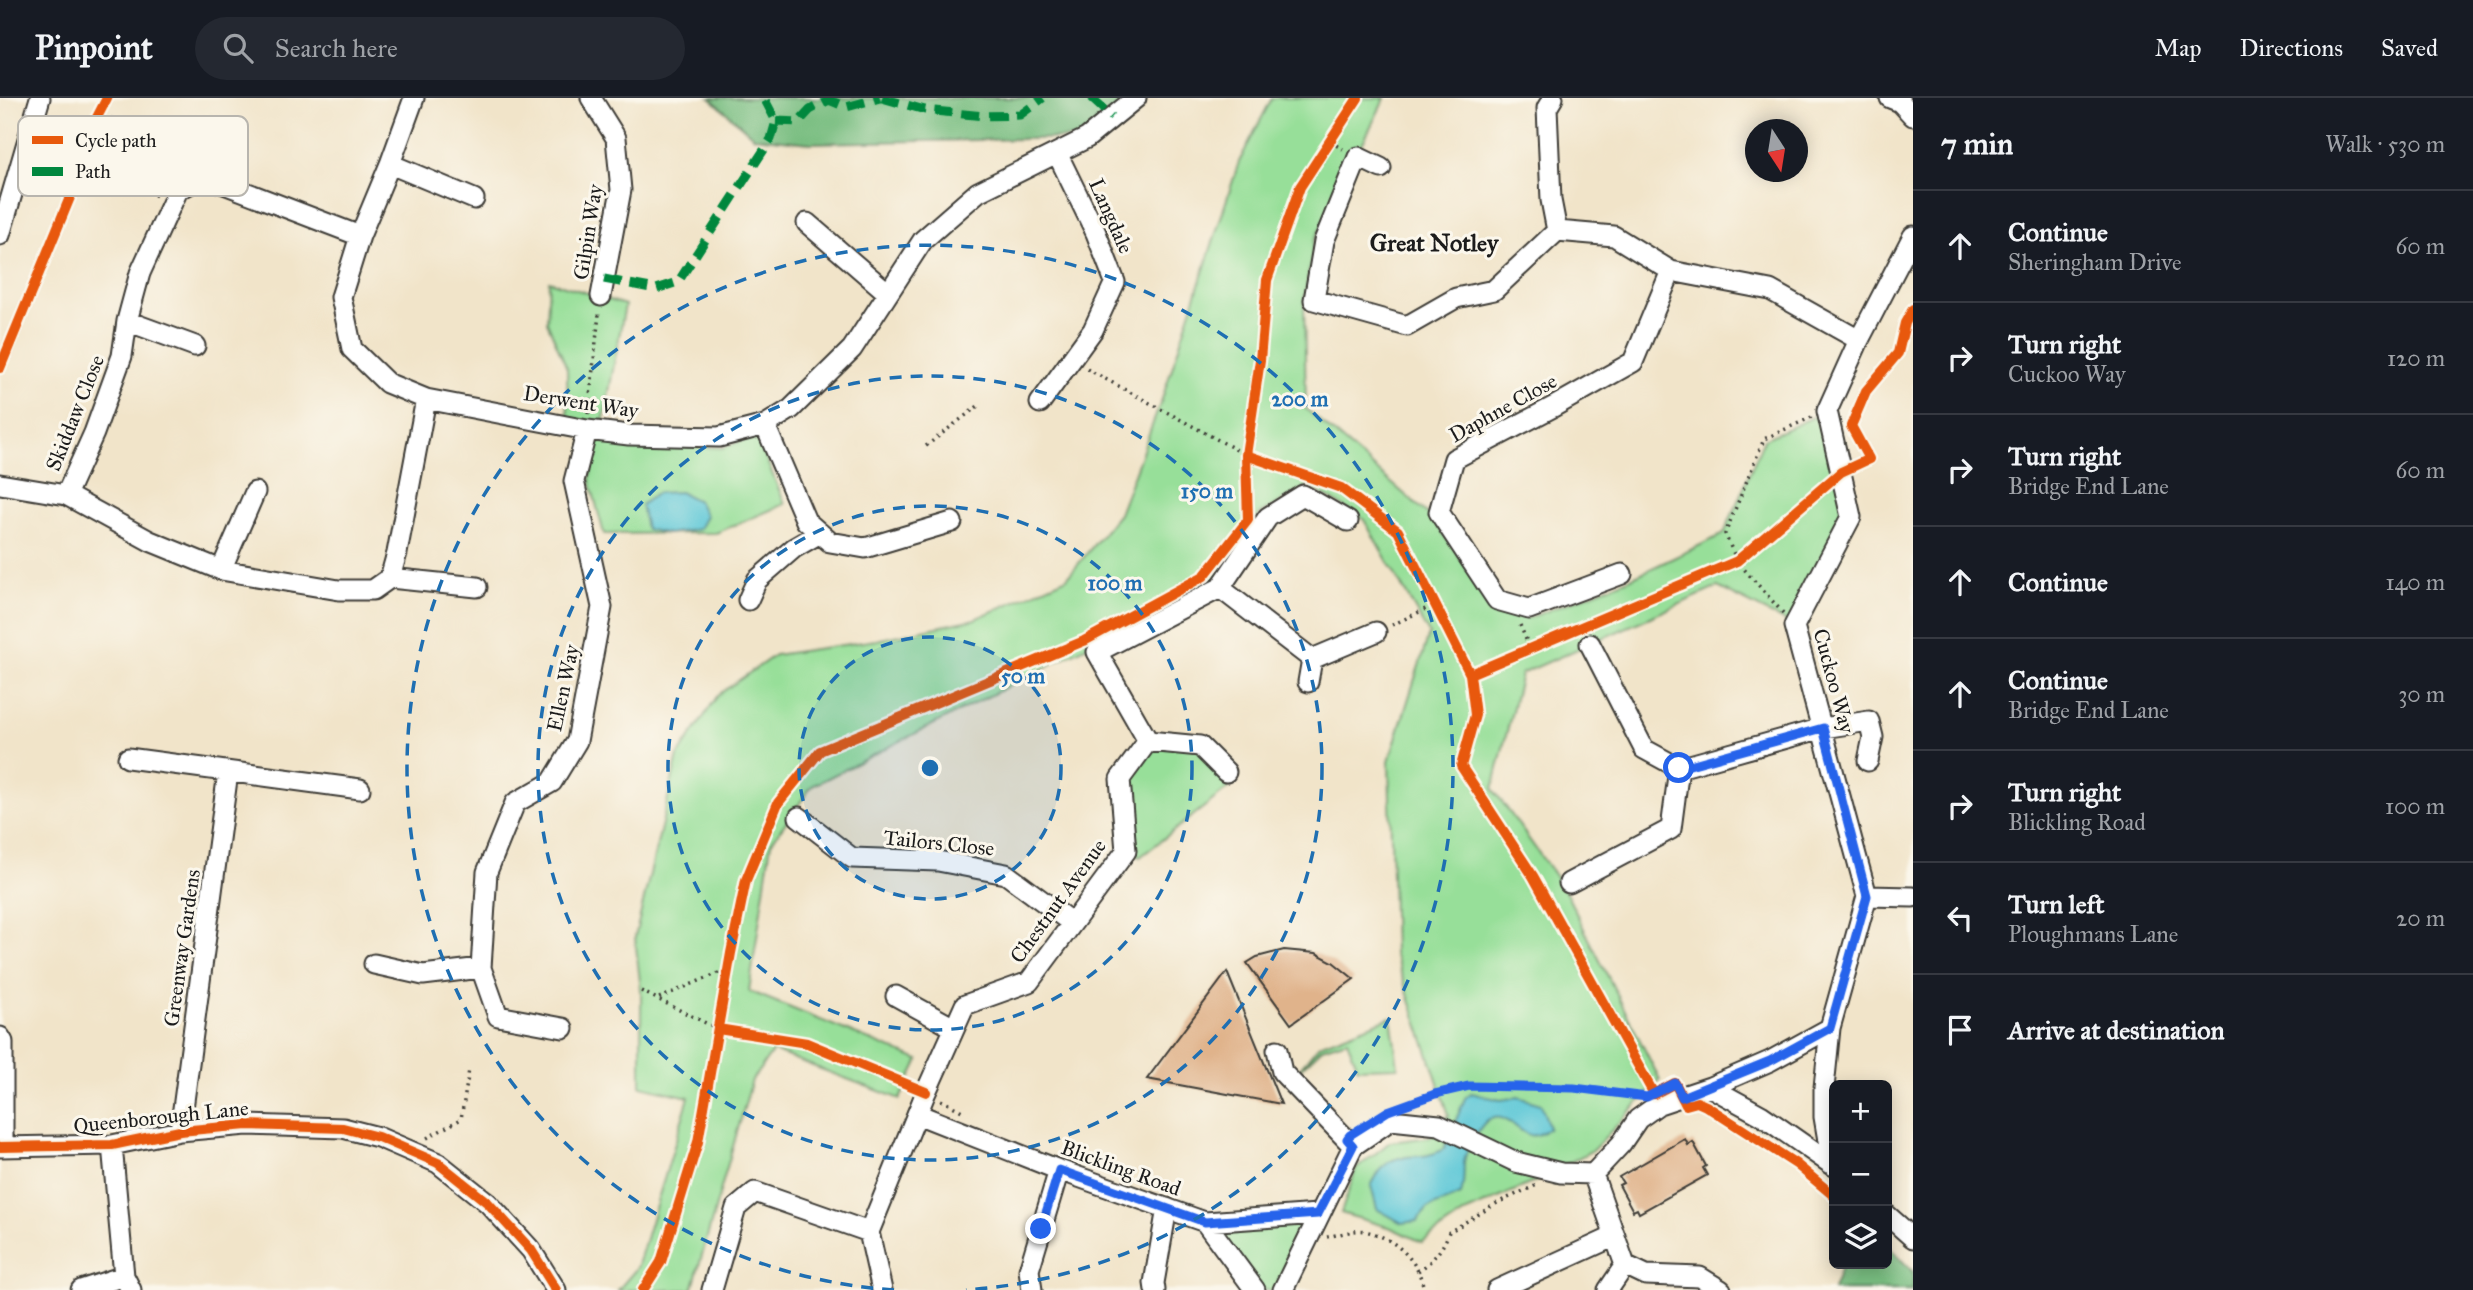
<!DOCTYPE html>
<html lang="en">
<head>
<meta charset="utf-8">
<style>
  :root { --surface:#171b24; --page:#242831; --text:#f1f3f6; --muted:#9ea1a6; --line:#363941 }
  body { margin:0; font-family:"IM FELL Great Primer",serif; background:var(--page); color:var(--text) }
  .controls { position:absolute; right:21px; bottom:21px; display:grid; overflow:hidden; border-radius:10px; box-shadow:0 4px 18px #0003 }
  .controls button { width:63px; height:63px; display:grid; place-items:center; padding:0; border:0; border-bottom:2px solid var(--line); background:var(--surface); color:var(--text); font:35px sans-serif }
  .compass { position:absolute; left:1745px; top:21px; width:63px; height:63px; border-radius:50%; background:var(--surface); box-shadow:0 4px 18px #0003; rotate:168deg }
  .stop { position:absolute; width:21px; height:21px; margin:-16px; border:5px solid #2563eb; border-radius:50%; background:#fff }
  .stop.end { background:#2563eb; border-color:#fff; box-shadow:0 2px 7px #0008 }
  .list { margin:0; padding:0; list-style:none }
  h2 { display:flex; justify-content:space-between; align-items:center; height:91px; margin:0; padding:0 28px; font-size:30px }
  h2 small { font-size:23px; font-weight:400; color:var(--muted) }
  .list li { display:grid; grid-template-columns:46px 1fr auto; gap:21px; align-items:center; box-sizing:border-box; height:112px; padding:0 28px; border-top:2px solid var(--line) }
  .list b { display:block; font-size:26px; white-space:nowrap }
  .list p { margin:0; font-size:23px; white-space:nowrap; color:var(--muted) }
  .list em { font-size:23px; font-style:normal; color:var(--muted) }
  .icon { flex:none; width:38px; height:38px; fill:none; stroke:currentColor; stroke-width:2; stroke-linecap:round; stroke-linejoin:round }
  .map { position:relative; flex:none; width:1913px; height:1192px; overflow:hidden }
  header { display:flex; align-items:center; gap:42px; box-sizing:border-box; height:98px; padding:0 35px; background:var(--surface); border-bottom:2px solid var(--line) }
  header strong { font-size:33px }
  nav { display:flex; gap:38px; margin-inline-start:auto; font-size:24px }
  .search { width:490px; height:63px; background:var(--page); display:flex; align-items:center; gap:18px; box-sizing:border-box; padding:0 24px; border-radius:38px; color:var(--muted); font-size:26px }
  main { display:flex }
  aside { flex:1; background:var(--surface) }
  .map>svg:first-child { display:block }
  .green { fill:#97df99; stroke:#5a7e5a; stroke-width:2 }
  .forest { fill:#79be81; stroke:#4a6d4e; stroke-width:2 }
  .water { fill:#5dc8d7; stroke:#3c727a; stroke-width:2 }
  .building { fill:#e0b38b }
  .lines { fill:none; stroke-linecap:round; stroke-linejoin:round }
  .minor-casing { stroke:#3c3a36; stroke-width:23 }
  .path { stroke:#3c3a36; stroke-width:3.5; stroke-dasharray:2 5; stroke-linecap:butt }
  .minor { stroke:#fff; stroke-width:19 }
  .quiet { stroke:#00873e; stroke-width:9; stroke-dasharray:18 9; stroke-linecap:butt }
  .cycleway-casing { stroke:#fbf7ec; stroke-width:15 }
  .cycleway { stroke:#e8590c; stroke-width:10 }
  .route { stroke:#2563eb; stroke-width:9 }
  .ring { fill:none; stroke:#1f6fb2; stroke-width:3.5; stroke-dasharray:12 9 }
  .labels { text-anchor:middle; stroke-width:6; stroke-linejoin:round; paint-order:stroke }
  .street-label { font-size:21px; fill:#1c1c1c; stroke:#fbf7ec }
  .quarter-label { font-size:24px; font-weight:bold; fill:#1c1c1c; stroke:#fbf7ec }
  .key { fill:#fbf7ec; stroke:#b8b5ae; stroke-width:2 }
  .key-label { font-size:19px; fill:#1c1c1c }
  .centre { fill:#1f6fb2; stroke:#fbf7ec; stroke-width:3.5 }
  .ring-label { font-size:21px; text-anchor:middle; font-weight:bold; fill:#1f6fb2; stroke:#fbf7ec; stroke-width:6; stroke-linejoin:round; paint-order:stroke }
</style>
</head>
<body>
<header>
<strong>Pinpoint</strong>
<div class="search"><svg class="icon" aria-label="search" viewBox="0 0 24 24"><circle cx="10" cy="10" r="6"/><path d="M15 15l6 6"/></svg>Search here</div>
<nav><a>Map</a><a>Directions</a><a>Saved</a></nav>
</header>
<main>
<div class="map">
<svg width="1913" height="1192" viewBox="0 0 1913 1192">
  <rect width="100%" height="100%" fill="#fbf7ec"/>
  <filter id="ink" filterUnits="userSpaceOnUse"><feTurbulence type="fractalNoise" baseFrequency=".0143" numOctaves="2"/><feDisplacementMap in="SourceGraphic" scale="14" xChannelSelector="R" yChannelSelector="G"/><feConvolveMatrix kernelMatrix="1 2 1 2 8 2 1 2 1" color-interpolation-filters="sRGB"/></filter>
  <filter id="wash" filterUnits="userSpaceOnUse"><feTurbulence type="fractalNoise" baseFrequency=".00686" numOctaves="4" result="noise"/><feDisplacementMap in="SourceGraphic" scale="28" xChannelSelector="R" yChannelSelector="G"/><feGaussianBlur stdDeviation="1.57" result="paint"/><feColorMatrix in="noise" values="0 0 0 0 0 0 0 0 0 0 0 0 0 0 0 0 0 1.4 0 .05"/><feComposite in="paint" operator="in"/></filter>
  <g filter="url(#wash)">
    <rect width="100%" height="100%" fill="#f1e4c9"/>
    <path class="green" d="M1272,0H1385L1314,143L1304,203L1306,311L1432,420L1496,510L1529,520L1629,481L1724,436L1764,341L1827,313L1851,419L1794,528L1718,489L1521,576L1493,691L1563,789L1660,982L1593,1052L1536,1083L1465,1115L1422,1144L1391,1130L1341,1115L1356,1071L1390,1044L1431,1039L1449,1017L1394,855L1389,663L1429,536L1363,420L1308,388L1260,416L1213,484L812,688L771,745L749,893L919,962L900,1001L773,953L752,982L692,1192H618L637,1170L689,999L641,988V893L635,839L678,658L718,597L775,557L876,542L975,521L1067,480L1119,416L1162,301L1239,64Z
      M549,183L625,207L603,326L568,328L567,270L547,224Z
      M756,337L785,406L716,435L604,436L590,383L595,343L723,350Z
      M1148,643L1200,648L1225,674L1231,688L1140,759L1126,753L1120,681Z
      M1391,919L1398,969L1358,970L1347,942L1322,950L1296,975L1319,947Z
      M1318,1116L1282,1192H1255L1205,1124Z"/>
    <path class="forest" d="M710,0H1136L1087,40L810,45L754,39Z
      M1887,1147L1913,1174V1192H1833L1842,1166H1887Z"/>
    <path class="water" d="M680,394L698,403L706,418L699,431L668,436L646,431L641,407L657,395Z
      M1471,995L1501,1002L1518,999L1541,1006L1549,1029C1524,1054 1516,1015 1492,1020C1482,1022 1464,1055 1464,1065C1463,1079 1465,1083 1461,1097L1428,1110L1417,1123L1402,1125L1377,1111L1371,1088C1394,1042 1412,1069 1444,1051L1465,1000Z"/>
    <g id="blocks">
      <path class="building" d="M1284,852L1316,855L1333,864L1354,881L1291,926L1247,865L1257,859Z
        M1227,874L1281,1006L1147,981Z
        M1685,1041L1688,1047L1693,1044L1706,1068L1703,1070L1707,1077L1639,1115L1637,1111L1633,1113L1619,1087L1623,1085L1619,1079Z"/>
    </g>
  </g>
  <g filter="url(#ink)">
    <use href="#blocks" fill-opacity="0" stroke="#3c3a36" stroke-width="2"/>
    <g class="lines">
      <defs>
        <path id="minor" d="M414,0L390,66L360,138L341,199L352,251L387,285L426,301L587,332L629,337L719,339L765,327L791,311L852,251L923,142L978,94L1087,40L1136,0
          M591,0L616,40L621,92L601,198
          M1553,0L1547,10L1551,102L1557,133L1614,138L1671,173L1770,192L1859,242
          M1890,0L1900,4L1913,18
          M390,66L474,101
          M1381,70L1358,59L1324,143L1314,202L1407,228L1456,200L1494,192L1557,133
          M807,125L888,195
          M0,137L40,0
          M360,138L211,81L191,85L178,92L140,175L127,223L122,258L94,335L66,397L150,443L221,472L339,492H373L390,480L397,455L426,301
          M127,223L195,248
          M1040,305L1093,232L1115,184L1096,135L1057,55
          M765,327L806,423L830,444L865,450L952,424
          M0,386L66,397
          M221,472L255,394
          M1622,476L1529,511L1497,502L1439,414L1454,361L1555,308L1633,264L1671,173
          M390,480L477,489
          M1220,490L1312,561L1376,534
          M748,502L757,482L794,450L820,435
          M1590,546L1644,651L1679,670L1823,630L1869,623L1873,639L1868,663
          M1308,584L1312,561
          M1148,643L1097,554L1220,490L1268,419L1303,397L1348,423
          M128,660L360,691
          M799,719L852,760L938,763L1006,776L1072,825
          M1569,785L1671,731L1679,670
          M1867,798L1913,799
          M374,866L423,877L481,870
          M896,898L954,930
          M563,930L498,918L481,870L487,774L515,705L552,684L577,643L602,509L574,383L587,332
          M0,939L3,944V1049
          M1277,952L1282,974L1353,1048
          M1710,989L1761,1017L1834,1068
          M917,1016L1059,1072L1205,1124L1318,1116
          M180,1033L228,674
          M112,1047L124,1178L131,1192
          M0,1049L112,1047L180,1033L247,1027L343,1030L378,1039L438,1065L488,1105L531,1152L556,1192
          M1832,1066L1824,1019V990L1830,930L1867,798L1794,528L1851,419L1827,313L1859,242L1913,138
          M1593,1076L1625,1167L1646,1177L1700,1179L1721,1192
          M1887,1117L1913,1140
          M1205,1124L1255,1192
          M81,1192L124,1178
          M712,1192L736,1110L755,1094L869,1134
          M882,1192L869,1134L926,994L965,907L1029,884L1126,753L1120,681L1148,643L1200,648L1226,674
          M1032,1192L1029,1172L1059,1072
          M1155,1192L1154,1185L1167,1110
          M1283,1192L1353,1048L1391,1022L1439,1027L1516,1064L1561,1075L1593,1076L1621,1046L1638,1021L1659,1006L1710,989L1770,963L1830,930
          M1497,1192L1615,1138
          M1608,1192L1625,1167"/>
      </defs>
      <use href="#minor" class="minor-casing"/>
      <path class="path" d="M97,19L116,21L177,47L186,70
        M1330,44L1343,51
        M84,65L157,98
        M1087,271L1246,357
        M588,316L599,216
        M926,348L978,308
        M1783,515L1737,463L1725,436L1764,341L1812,319
        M1392,527L1434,507
        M1520,527L1530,551
        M641,893L718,931
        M659,900L728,871
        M941,1002L962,1013
        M1411,1005L1470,988L1574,990L1638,998
        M427,1040L461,1021L469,972
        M1327,1139C1338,1137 1355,1131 1365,1133C1395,1140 1419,1162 1424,1192
        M1418,1173C1433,1163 1443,1151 1449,1134L1499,1104L1537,1087"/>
      <use href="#minor" class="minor"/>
      <path class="quiet" d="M882,0L925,12L983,18L1020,17L1043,0
        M1091,0L1112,19
        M776,23L799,24L810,12L829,2L846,9L880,0
        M604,181L656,191L678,184L771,41L776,23L764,0"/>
      <defs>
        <path id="cycleway" d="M0,270L89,53L92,29L107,0
          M1246,357L1341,390L1398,433L1470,576L1475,617L1461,668L1533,778L1654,996L1675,985L1686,1007L1697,1004L1706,1008L1796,1066L1834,1098
          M1470,576L1737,463L1841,374L1869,361L1851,328L1866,293L1898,255L1905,225L1913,211
          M718,931L807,945L926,994
          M0,1049L112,1047L180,1033L247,1027L343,1030L378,1039L438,1065L488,1105L531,1152L556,1192
          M643,1192L661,1164L698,1044L731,855L746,782L778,705L820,653L1084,543L1204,478L1248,422L1246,357L1260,262L1267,182L1300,89L1358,0"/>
      </defs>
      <use href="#cycleway" class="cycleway-casing"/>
      <use href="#cycleway" class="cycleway"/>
    </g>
  </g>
  <g class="lines" filter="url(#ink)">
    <path class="route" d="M1041,1131L1059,1072L1205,1124L1318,1116L1353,1048L1347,1041L1350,1037L1388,1013L1435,996L1469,988L1574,990L1647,999L1675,985L1682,999L1770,963L1830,930L1867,798L1823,630L1679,670"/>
  </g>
  <circle cx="930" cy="670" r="131" fill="#1f6fb2" fill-opacity=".12"/>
  <g class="ring">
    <circle cx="930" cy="670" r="131"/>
    <circle cx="930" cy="670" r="262"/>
    <circle cx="930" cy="670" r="392"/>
    <path d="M894 1192A523 523 0 1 1 966 1192"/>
  </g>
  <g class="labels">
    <g class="street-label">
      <text transform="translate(1111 118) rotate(66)" y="7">Langdale</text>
      <text transform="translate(588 134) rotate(-81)" y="7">Gilpin Way</text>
      <text transform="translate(581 304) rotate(9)" y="7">Derwent Way</text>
      <text transform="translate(1503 310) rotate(-29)" y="7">Daphne Close</text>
      <text transform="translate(75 315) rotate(-68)" y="7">Skiddaw Close</text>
      <text transform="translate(1834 583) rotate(75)" y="7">Cuckoo Way</text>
      <text transform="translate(563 590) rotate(-78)" y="7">Ellen Way</text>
      <text transform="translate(939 745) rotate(6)" y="7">Tailors Close</text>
      <text transform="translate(1058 803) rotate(-54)" y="7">Chestnut Avenue</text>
      <text transform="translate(182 850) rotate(-82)" y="7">Greenway Gardens</text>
      <text transform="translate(161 1019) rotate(-6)" y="7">Queenborough Lane</text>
      <text transform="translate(1121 1070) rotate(20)" y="7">Blickling Road</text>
    </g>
    <g class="quarter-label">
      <text x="1434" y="153">Great Notley</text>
    </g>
  </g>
  <rect x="18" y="18" width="230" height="80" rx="10" class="key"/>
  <rect x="32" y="38" width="31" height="8" fill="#e8590c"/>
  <rect x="32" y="69" width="31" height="9" fill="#00873e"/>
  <g class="key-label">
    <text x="75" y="49">Cycle path</text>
    <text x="75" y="80">Path</text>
  </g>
  <circle cx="930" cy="670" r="10" class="centre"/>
  <g class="ring-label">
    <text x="1300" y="308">200 m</text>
    <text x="1207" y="400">150 m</text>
    <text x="1115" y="492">100 m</text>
    <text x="1023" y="585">50 m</text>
  </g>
</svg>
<div class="controls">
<button>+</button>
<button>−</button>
<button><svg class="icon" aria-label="layers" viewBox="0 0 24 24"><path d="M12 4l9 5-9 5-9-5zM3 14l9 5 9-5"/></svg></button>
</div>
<svg class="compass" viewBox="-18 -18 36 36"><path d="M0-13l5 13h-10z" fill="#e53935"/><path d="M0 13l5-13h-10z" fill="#9ea1a6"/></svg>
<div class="stop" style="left:1679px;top:670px"></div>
<div class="stop end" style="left:1041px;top:1131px"></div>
</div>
<aside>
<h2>7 min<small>Walk · 530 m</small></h2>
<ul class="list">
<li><svg class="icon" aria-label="ahead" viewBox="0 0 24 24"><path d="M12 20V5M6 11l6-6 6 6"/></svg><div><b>Continue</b><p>Sheringham Drive</p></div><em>60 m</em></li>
<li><svg class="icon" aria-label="right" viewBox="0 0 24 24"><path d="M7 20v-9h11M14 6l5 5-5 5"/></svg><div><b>Turn right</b><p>Cuckoo Way</p></div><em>120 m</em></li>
<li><svg class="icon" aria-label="right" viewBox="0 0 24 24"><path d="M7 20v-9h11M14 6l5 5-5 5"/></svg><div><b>Turn right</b><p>Bridge End Lane</p></div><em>60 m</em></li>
<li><svg class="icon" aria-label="ahead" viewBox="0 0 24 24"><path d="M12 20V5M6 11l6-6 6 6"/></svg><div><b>Continue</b></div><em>140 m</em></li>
<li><svg class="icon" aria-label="ahead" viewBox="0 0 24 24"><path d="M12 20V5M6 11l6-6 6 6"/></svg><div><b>Continue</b><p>Bridge End Lane</p></div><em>30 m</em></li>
<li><svg class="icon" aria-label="right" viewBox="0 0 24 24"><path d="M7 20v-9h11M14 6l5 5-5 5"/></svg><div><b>Turn right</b><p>Blickling Road</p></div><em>100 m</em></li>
<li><svg class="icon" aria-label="left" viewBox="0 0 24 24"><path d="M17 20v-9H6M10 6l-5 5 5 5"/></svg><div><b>Turn left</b><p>Ploughmans Lane</p></div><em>20 m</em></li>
<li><svg class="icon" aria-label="arrive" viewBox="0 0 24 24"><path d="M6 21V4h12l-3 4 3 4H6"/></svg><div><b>Arrive at destination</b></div></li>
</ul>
</aside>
</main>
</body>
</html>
